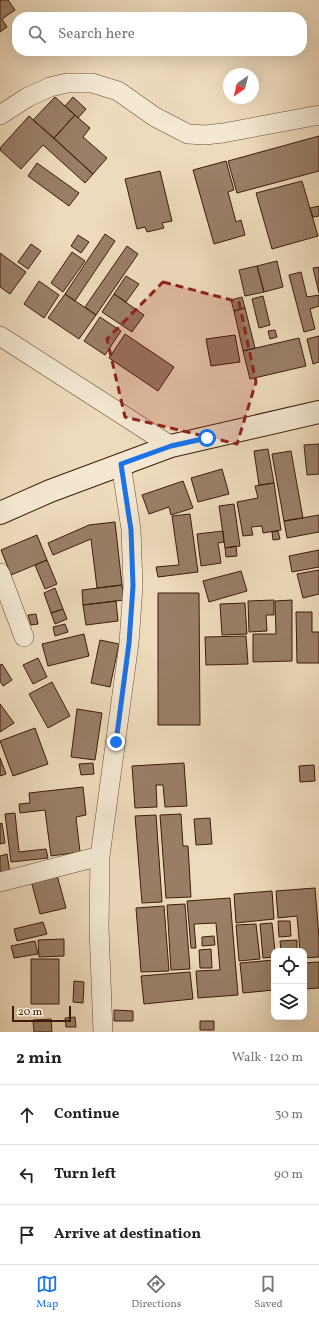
<!DOCTYPE html>
<html lang="en">
<head>
<meta charset="utf-8">
<style>
  :root { --surface:#fff; --page:#f6f6f6; --text:#222; --muted:#767676; --line:#e0e0e0; --accent:#1a73e8 }
  body { margin:0; font-family:Vollkorn,serif; background:var(--page); color:var(--text) }
  .controls { position:absolute; right:12px; bottom:12px; display:grid; overflow:hidden; border-radius:8px; box-shadow:0 4px 16px #0002 }
  .controls button { width:36px; height:36px; display:grid; place-items:center; padding:0; border:0; border-bottom:1px solid var(--line); background:var(--surface); color:var(--text); font:20px sans-serif }
  .compass { position:absolute; left:223px; top:68px; width:36px; height:36px; border-radius:50%; background:var(--surface); box-shadow:0 4px 16px #0002; rotate:215deg }
  .scale { position:absolute; left:12px; bottom:10px; width:59px; box-sizing:border-box; padding-left:4px; border:2px solid #3d1b0a; border-top:0; font-size:11px; line-height:14px; white-space:nowrap; color:#3d1b0a; -webkit-text-stroke:3px #f4e8d3; paint-order:stroke }
  .stop { position:absolute; width:12px; height:12px; margin:-9px; border:3px solid #1a73e8; border-radius:50%; background:#fff }
  .stop.end { background:#1a73e8; border-color:#fff; box-shadow:0 1px 4px #0008 }
  .list { margin:0; padding:0; list-style:none }
  h2 { display:flex; justify-content:space-between; align-items:center; height:52px; margin:0; padding:0 16px; font-size:17px }
  h2 small { font-size:13px; font-weight:400; color:var(--muted) }
  .list li { display:grid; grid-template-columns:26px 1fr auto; gap:12px; align-items:center; box-sizing:border-box; height:60px; padding:0 16px; border-top:1px solid var(--line) }
  .list b { display:block; font-size:15px; white-space:nowrap }
  .list em { font-size:13px; font-style:normal; color:var(--muted) }
  .icon { flex:none; width:22px; height:22px; fill:none; stroke:currentColor; stroke-width:2; stroke-linecap:round; stroke-linejoin:round }
  .map { position:relative; flex:none; width:319px; height:1032px; overflow:hidden }
  .search { position:absolute; background:var(--surface); box-shadow:0 4px 16px #0002; left:12px; right:12px; top:12px; height:44px; display:flex; align-items:center; gap:10px; box-sizing:border-box; padding:0 14px; border-radius:16px; color:var(--muted); font-size:15px }
  .sheet { height:232px; background:var(--surface) }
  nav { display:flex; justify-content:space-around; align-items:center; box-sizing:border-box; height:56px; border-top:1px solid var(--line); background:var(--surface); font-size:11px; color:var(--muted) }
  nav a { display:grid; justify-items:center; gap:2px }
  nav .on { color:var(--accent) }
  .map>svg:first-child { display:block }
  .building { fill:#997f67; stroke:#3d1b0a }
  .lines { fill:none; stroke-linecap:round; stroke-linejoin:round }
  .street-casing { stroke:#694b36; stroke-width:20 }
  .secondary-casing { stroke:#3d1b0a; stroke-width:24 }
  .street { stroke:#f4e8d3; stroke-width:19 }
  .secondary { stroke:#f4e8d3; stroke-width:22 }
  .route { stroke:#1a73e8; stroke-width:5 }
  .marked { fill:#8f2418; fill-opacity:0.2; stroke:#8f2418; stroke-width:3; stroke-dasharray:8 5; stroke-linejoin:round }
</style>
</head>
<body>
<div class="map">
<svg width="319" height="1032" viewBox="0 0 319 1032">
  <rect width="100%" height="100%" fill="#eedbbc"/>
  <filter id="stains"><feTurbulence type="fractalNoise" baseFrequency=".005" numOctaves="4"/><feColorMatrix values="0 0 0 0 .2 0 0 0 0 .09 0 0 0 0 .02 0 0 0 .5 -.17"/></filter>
  <radialGradient id="worn" r=".72"><stop offset=".6" stop-color="#630" stop-opacity="0"/><stop offset="1" stop-color="#630" stop-opacity=".3"/></radialGradient>
  <path class="building" d="M0,0H8L15,10L2,19L7,27L0,32Z
    M55,97L75,115L54,138L33,120Z
    M73,97L86,109L78,118L65,106Z
    M75,115L90,128L83,137L107,158L93,174L54,138Z
    M29,116L93,174L85,183L43,145L21,169L0,150V148Z
    M319,136V171L237,193L228,161Z
    M226,161L234,190L228,192L236,222L241,220L245,235L214,244L193,170Z
    M37,163L79,193L69,206L28,176Z
    M160,171L172,221L162,223L164,228L147,232L145,227L137,229L125,179Z
    M302,181L318,236L272,249L256,193Z
    M319,206V216L313,217L310,208Z
    M105,234L115,241L75,301L65,294Z
    M78,235L89,242L81,253L71,246Z
    M31,244L41,251L28,269L18,262Z
    M127,246L138,254L96,315L85,307Z
    M72,252L85,261L63,292L51,283Z
    M0,253L26,272L10,294L0,287Z
    M277,261L283,287L264,292L257,266Z
    M257,266L264,292L245,296L239,270Z
    M319,267V293L313,268Z
    M301,272L307,297L319,295V306L310,309L315,329L304,332L289,275Z
    M126,276L139,284L126,302L114,294Z
    M39,281L59,295L44,318L24,304Z
    M65,294L96,315L79,339L48,318Z
    M114,294L144,315L132,332L102,312Z
    M263,296L270,325L259,328L252,299Z
    M242,297L245,308L234,311L231,300Z
    M245,308L255,348L243,351L234,311Z
    M100,317L121,331L105,355L84,341Z
    M275,330L277,337L270,339L268,331Z
    M125,334L174,367L158,391L109,358Z
    M235,335L240,362L211,366L206,339Z
    M319,336V362L313,364L307,339Z
    M299,338L306,366L250,379L243,351Z
    M319,444V474L307,475L304,445Z
    M268,449L274,483L259,485L254,451Z
    M291,451L303,518L284,521L272,454Z
    M222,469L229,494L198,502L191,478Z
    M183,481L193,508L171,515L169,507L149,514L142,495Z
    M274,483L281,530L263,533L262,526L251,527L253,535L243,536L237,502L258,498L255,486Z
    M234,504L240,546L225,548L219,506Z
    M190,514L198,572L158,577L156,567L179,565L172,516Z
    M319,515V532L287,538L284,521Z
    M115,522L122,585L97,588L91,539L53,555L48,543L89,525Z
    M223,531L224,542L218,543L221,563L201,566L197,534Z
    M278,531L280,539L273,540L272,532Z
    M37,535L47,560L11,575L1,550Z
    M236,546L237,556L226,557L225,548Z
    M319,550V567L292,572L289,556Z
    M47,560L57,584L45,589L35,565Z
    M319,570V594L303,598L297,574Z
    M241,571L247,591L209,602L203,581Z
    M122,585L124,600L83,605L82,590Z
    M55,588L63,609L51,613L44,593Z
    M158,593H199L200,725H158Z
    M274,600V615H266L267,631L249,632L248,601Z
    M292,600V661L253,662V634H276L275,601Z
    M116,601L118,621L86,625L83,605Z
    M245,603L247,634L222,635L220,604Z
    M63,609L67,619L55,624L51,613Z
    M296,612H312V632H319V663H297Z
    M36,614L38,624L31,625L28,615Z
    M65,624L68,632L55,636L53,627Z
    M84,634L89,656L48,666L42,644Z
    M246,636L248,664L206,665L205,637Z
    M100,640L119,644L110,687L91,683Z
    M38,658L47,677L33,684L23,665Z
    M2,664L12,680L3,686L0,681V665Z
    M52,682L70,716L48,728L29,694Z
    M0,704L14,723L0,732Z
    M77,709L102,713L95,760L71,757Z
    M35,728L48,764L13,776L0,741Z
    M0,758L6,774L0,776Z
    M93,763L94,774L81,775L79,764Z
    M184,763L187,806L165,807L163,785H156L157,807L135,808L132,766Z
    M314,765L315,781L300,782L299,766Z
    M83,787L86,815L76,817L80,852L51,856L45,810L20,813L19,804L30,803L29,793Z
    M15,813L19,852L46,849L48,858L11,862L5,814Z
    M181,814L183,846H188L191,897L166,898L160,815Z
    M156,815L162,902L142,903L135,816Z
    M210,818L212,844L196,845L194,819Z
    M2,823L5,843L0,844V824Z
    M7,854L10,873L0,875V856Z
    M57,875L66,908L40,914L31,881Z
    M315,888L319,938V957L304,958V951H300L297,916L278,918L276,891Z
    M272,891L274,919L236,923L234,894Z
    M230,898L238,995L198,998L196,971L220,970L216,923L194,924L196,948H191L187,901Z
    M185,904L190,969L171,970L167,905Z
    M164,906L169,971L141,972L136,908Z
    M278,921H290L291,936L279,937Z
    M43,922L47,934L17,941L14,929Z
    M272,923L275,951H274V957L263,958L260,924Z
    M256,924L260,959L239,961L236,925Z
    M214,936L215,945L202,946V937Z
    M64,939V956L39,957L38,940Z
    M297,940V951H281L280,941Z
    M35,941L38,954L14,958L11,946Z
    M211,949L212,968H200L199,950Z
    M31,959H59V1004H31Z
    M274,960V990L243,993L240,963Z
    M319,962V988L304,989V963Z
    M190,972L193,999L144,1004L141,976Z
    M74,981L84,982L83,1003L73,1002Z
    M114,1010L133,1011V1021H114Z
    M75,1017L76,1027H66L65,1018Z
    M51,1019L52,1032H34L33,1020Z
    M200,1021H214V1030H200Z"/>
  <g class="lines">
    <defs>
      <path id="street" d="M0,115L28,97L50,87L67,83H92L118,91L155,117L188,134L205,135L223,133L319,115
        M0,336L171,446
        M0,573L24,637
        M0,882L100,856
        M103,1032L99,928L100,856L129,643L133,586L131,529L121,464"/>
      <path id="secondary" d="M0,513L50,491L171,446L319,412"/>
    </defs>
    <use href="#street" class="street-casing"/>
    <use href="#secondary" class="secondary-casing"/>
    <use href="#street" class="street"/>
    <use href="#secondary" class="secondary"/>
  </g>
  <g class="lines">
    <path class="route" d="M116,742L129,643L133,586L131,530L121,464L171,446L207,438"/>
  </g>
  <path class="marked" d="M163,282L239,302L256,382L237,444L125,417L107,339Z"/>
  <rect width="100%" height="100%" filter="url(#stains)"/>
  <rect width="100%" height="100%" fill="url(#worn)"/>
</svg>
<div class="controls">
<button><svg class="icon" aria-label="locate" viewBox="0 0 24 24"><circle cx="12" cy="12" r="6"/><path d="M12 2v4M12 18v4M2 12h4M18 12h4"/></svg></button>
<button><svg class="icon" aria-label="layers" viewBox="0 0 24 24"><path d="M12 4l9 5-9 5-9-5zM3 14l9 5 9-5"/></svg></button>
</div>
<svg class="compass" viewBox="-18 -18 36 36"><path d="M0-13l5 13h-10z" fill="#e53935"/><path d="M0 13l5-13h-10z" fill="#767676"/></svg>
<div class="scale">20 m</div>
<div class="stop" style="left:207px;top:438px"></div>
<div class="stop end" style="left:116px;top:742px"></div>
<div class="search"><svg class="icon" aria-label="search" viewBox="0 0 24 24"><circle cx="10" cy="10" r="6"/><path d="M15 15l6 6"/></svg>Search here</div>
</div>
<section class="sheet">
<h2>2 min<small>Walk · 120 m</small></h2>
<ul class="list">
<li><svg class="icon" aria-label="ahead" viewBox="0 0 24 24"><path d="M12 20V5M6 11l6-6 6 6"/></svg><div><b>Continue</b></div><em>30 m</em></li>
<li><svg class="icon" aria-label="left" viewBox="0 0 24 24"><path d="M17 20v-9H6M10 6l-5 5 5 5"/></svg><div><b>Turn left</b></div><em>90 m</em></li>
<li><svg class="icon" aria-label="arrive" viewBox="0 0 24 24"><path d="M6 21V4h12l-3 4 3 4H6"/></svg><div><b>Arrive at destination</b></div></li>
</ul>
</section>
<nav>
<a class="on"><svg class="icon" aria-label="map" viewBox="0 0 24 24"><path d="M3 6l6-2 6 2 6-2v14l-6 2-6-2-6 2zM9 4v14M15 6v14"/></svg>Map</a>
<a><svg class="icon" aria-label="directions" viewBox="0 0 24 24"><path d="M12 3l9 9-9 9-9-9zM9 14v-3h6M13 9l2 2-2 2"/></svg>Directions</a>
<a><svg class="icon" aria-label="saved" viewBox="0 0 24 24"><path d="M7 4h10v16l-5-4-5 4z"/></svg>Saved</a>
</nav>
</body>
</html>
